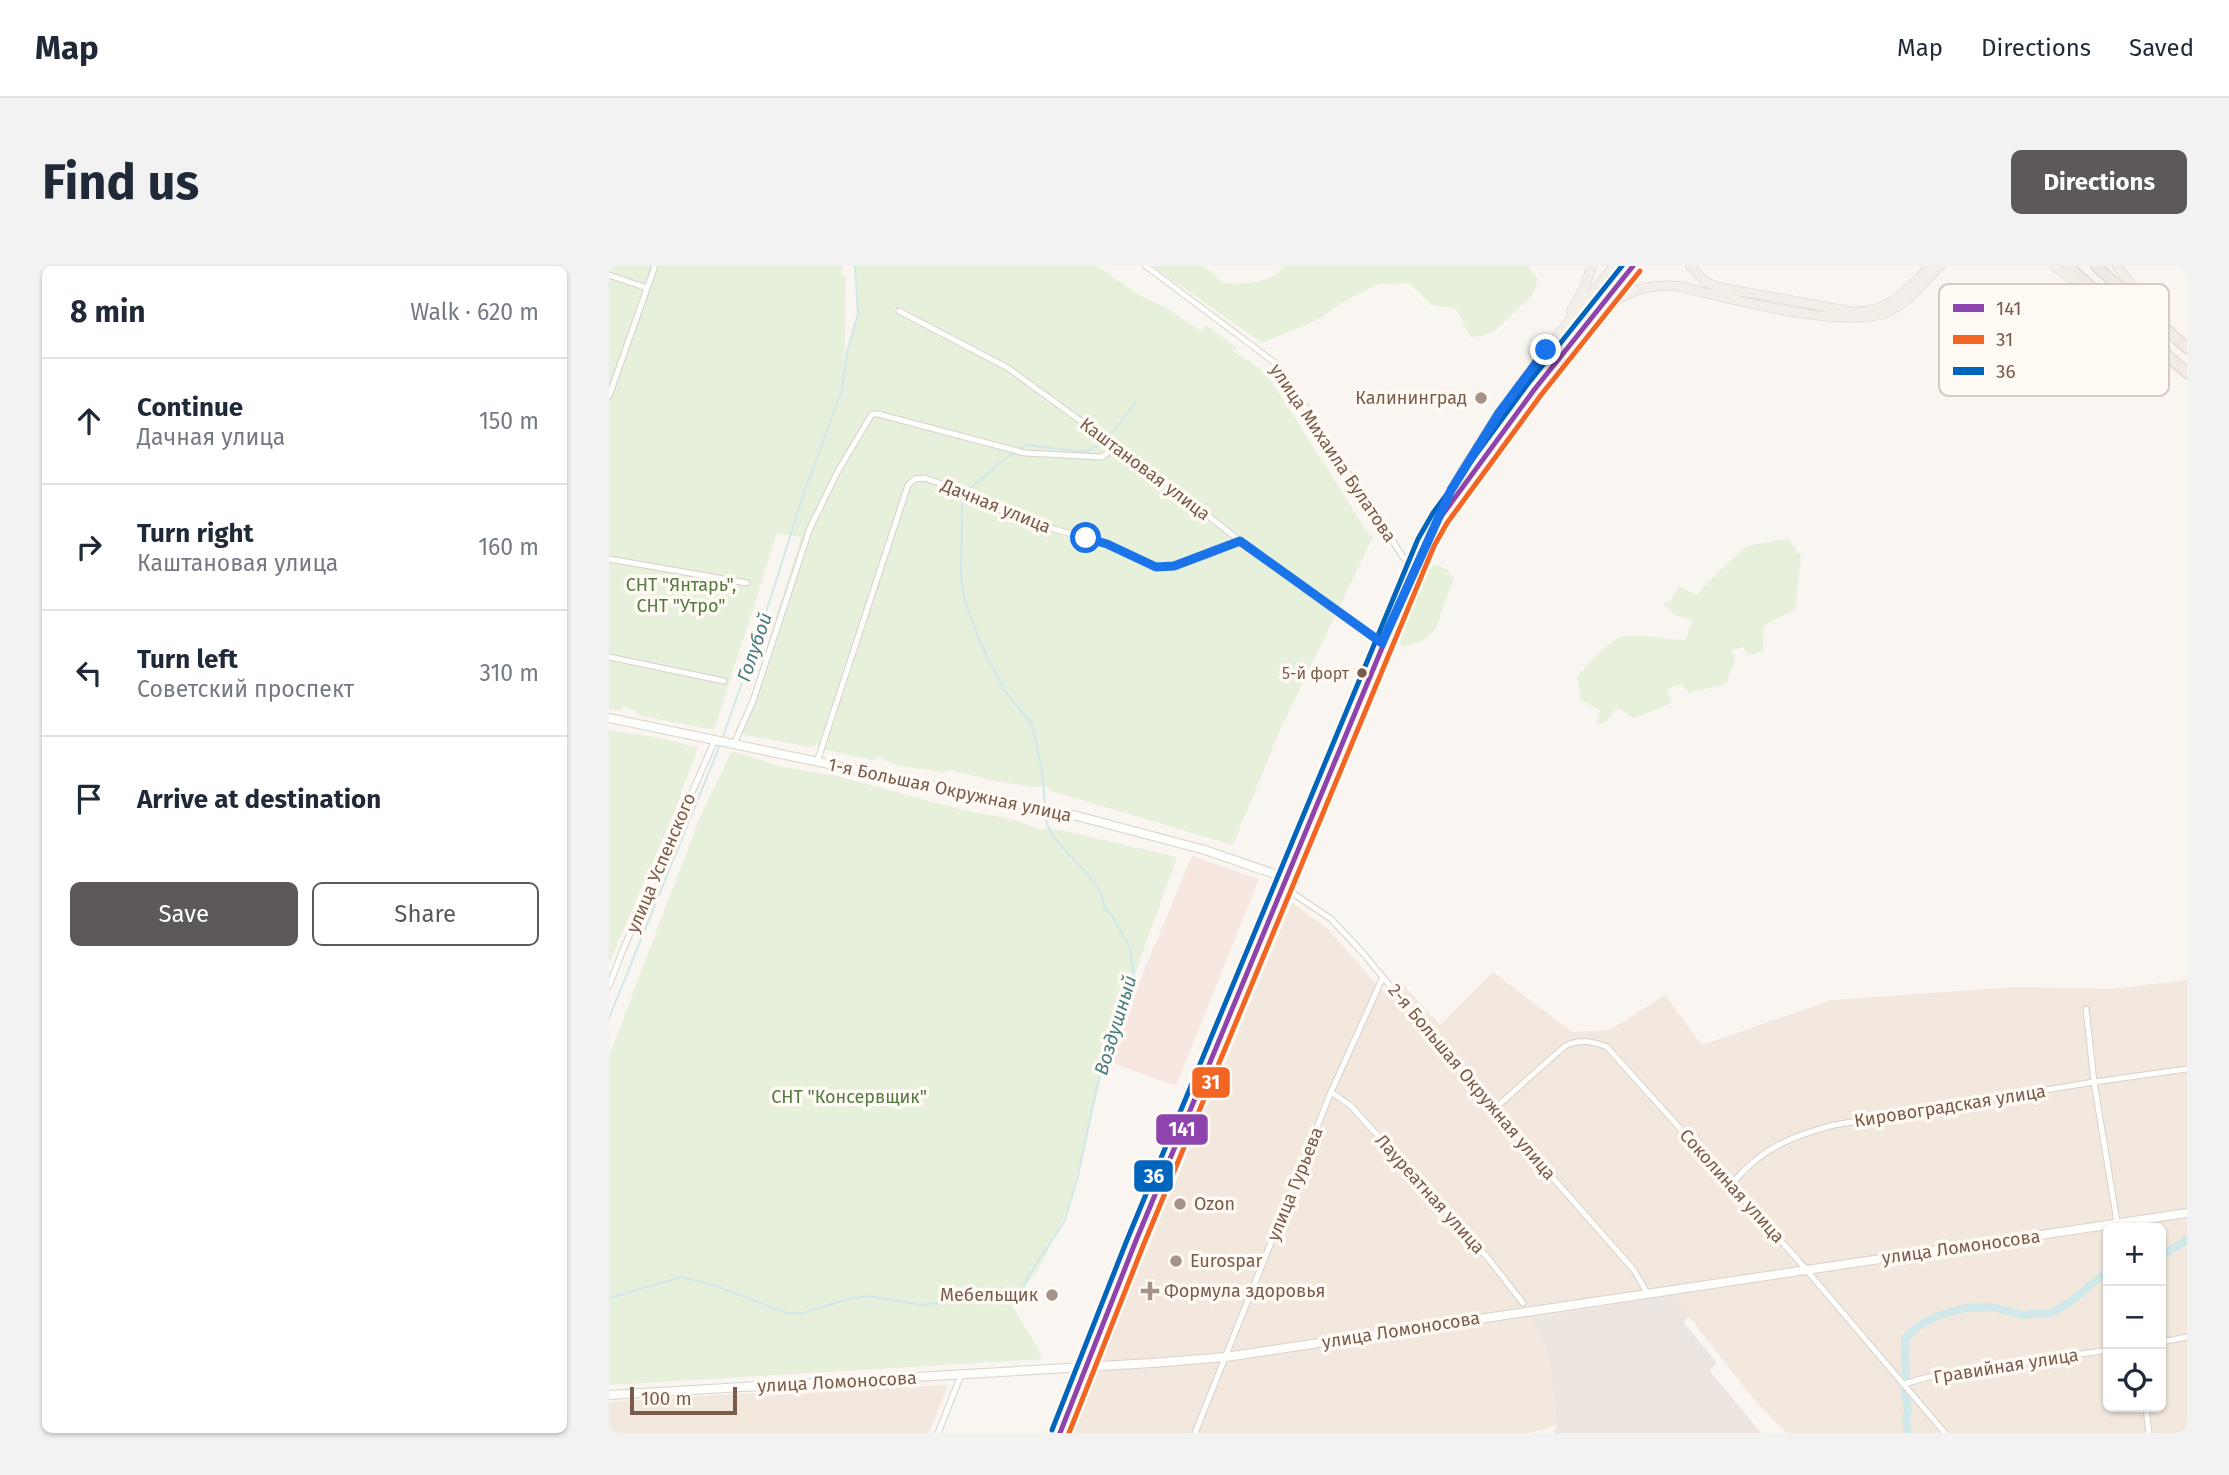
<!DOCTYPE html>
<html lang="en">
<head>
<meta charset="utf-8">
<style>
  :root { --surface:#fff; --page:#f2f2f3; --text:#1f2937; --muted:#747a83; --line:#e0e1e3; --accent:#5c585b }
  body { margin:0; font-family:"Fira Sans",sans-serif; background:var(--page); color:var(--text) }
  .controls { position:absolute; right:21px; bottom:21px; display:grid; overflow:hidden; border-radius:10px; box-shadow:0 2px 5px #0004 }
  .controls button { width:63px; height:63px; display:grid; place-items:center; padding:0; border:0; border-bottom:2px solid var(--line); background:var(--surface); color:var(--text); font:35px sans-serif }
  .scale { position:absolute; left:21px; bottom:18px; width:107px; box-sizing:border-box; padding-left:7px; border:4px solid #7a5c4d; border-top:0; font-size:19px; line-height:24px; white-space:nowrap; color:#7a5c4d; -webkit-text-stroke:5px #fffaf3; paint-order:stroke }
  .stop { position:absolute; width:21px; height:21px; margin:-16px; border:5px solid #1a73e8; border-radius:50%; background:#fff }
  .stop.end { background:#1a73e8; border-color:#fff; box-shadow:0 2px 7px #0008 }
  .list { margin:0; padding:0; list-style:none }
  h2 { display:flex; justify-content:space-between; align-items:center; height:91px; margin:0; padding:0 28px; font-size:30px }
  h2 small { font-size:23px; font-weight:400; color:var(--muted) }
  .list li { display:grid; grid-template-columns:46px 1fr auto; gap:21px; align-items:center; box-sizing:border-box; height:126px; padding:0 28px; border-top:2px solid var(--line) }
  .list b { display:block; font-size:26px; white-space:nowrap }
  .list p { margin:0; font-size:23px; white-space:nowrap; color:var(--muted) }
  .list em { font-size:23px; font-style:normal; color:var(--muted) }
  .actions { display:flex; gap:14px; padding:21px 28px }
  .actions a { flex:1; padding:16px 0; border:2px solid var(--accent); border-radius:10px; text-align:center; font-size:24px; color:var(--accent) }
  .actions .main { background:var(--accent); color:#fff }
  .icon { flex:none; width:38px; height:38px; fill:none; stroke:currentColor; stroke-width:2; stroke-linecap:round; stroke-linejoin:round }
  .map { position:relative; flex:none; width:1578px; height:1167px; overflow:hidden; border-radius:10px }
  header { display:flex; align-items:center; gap:42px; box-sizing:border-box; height:98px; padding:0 35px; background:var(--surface); border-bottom:2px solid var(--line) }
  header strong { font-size:33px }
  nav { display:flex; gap:38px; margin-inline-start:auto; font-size:24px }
  .intro { display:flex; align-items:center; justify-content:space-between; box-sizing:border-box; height:168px; padding:0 42px }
  h1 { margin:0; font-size:49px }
  .button { padding:18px 32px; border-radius:10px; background:var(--accent); color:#fff; font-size:24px; font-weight:700 }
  main { display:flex; gap:42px; padding:0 42px }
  aside { flex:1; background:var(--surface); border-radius:10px; box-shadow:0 2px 5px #0004 }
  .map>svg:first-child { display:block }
  .residential { fill:#f2e8de; fill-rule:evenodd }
  .commercial { fill:#f6e8e1 }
  .industrial { fill:#ede5e0 }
  .green { fill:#e7f0db }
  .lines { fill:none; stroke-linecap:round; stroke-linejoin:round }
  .stream { stroke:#d0e8ea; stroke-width:2 }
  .canal { stroke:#d0e8ea; stroke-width:8 }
  .street-casing { stroke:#d7d1cb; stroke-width:7 }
  .secondary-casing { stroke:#d9d2cb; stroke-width:10 }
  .primary-casing { stroke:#dad1cc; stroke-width:10 }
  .highway-casing { stroke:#dad1cc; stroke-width:12 }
  .street { stroke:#fefefd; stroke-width:5 }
  .secondary { stroke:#fefefd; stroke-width:8 }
  .primary { stroke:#f3eee8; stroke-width:9 }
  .highway { stroke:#f2eae7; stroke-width:10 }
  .bus-1-casing { stroke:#fffaf3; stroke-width:10 }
  .bus-2-casing { stroke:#fffaf3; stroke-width:10 }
  .bus-3-casing { stroke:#fffaf3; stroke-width:10 }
  .bus-1 { stroke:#8e44ad; stroke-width:5 }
  .bus-2 { stroke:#f26522; stroke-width:5 }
  .bus-3 { stroke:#0065bd; stroke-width:5 }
  .route { stroke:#1a73e8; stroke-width:9 }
  .poi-dot { fill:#a69286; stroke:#fffaf3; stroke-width:2.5 }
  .bus-dot { fill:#7a5c4d; stroke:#fffaf3; stroke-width:2.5 }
  .labels { text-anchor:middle; stroke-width:7; stroke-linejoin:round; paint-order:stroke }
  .bus-label { font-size:16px; fill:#7a5c4d; stroke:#fffaf3; text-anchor:end }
  .poi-label { font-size:18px; fill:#7a5c4d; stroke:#fffaf3; text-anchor:start }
  .street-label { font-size:18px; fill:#7a5c4d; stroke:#fffaf3 }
  .park-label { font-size:18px; fill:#537a41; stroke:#fffaf3 }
  .water-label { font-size:19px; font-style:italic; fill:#437c86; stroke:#fffaf3 }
  .key { fill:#fffaf3; stroke:#d7cbc1; stroke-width:2 }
  .key-label { font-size:19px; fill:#7a5c4d }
  .line-badge { stroke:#fffaf3; stroke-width:2.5 }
  .badge-label { font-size:19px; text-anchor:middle; font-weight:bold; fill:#fff }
</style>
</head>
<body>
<header>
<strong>Map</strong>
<nav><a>Map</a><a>Directions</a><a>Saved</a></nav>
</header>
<div class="intro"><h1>Find us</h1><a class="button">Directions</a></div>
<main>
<aside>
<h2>8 min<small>Walk · 620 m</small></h2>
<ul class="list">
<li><svg class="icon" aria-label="ahead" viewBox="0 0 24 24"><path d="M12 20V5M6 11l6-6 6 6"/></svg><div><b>Continue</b><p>Дачная улица</p></div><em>150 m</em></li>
<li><svg class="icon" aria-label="right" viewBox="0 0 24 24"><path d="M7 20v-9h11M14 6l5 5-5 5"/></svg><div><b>Turn right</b><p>Каштановая улица</p></div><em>160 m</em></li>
<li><svg class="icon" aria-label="left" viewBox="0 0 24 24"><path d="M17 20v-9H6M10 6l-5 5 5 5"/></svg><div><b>Turn left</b><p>Советский проспект</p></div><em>310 m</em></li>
<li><svg class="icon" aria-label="arrive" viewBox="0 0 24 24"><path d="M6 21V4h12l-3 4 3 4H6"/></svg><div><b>Arrive at destination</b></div></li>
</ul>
<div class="actions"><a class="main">Save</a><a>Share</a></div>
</aside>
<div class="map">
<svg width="1578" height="1167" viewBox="0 0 1578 1167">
  <rect width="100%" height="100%" fill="#f9f5f0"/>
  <path class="residential" d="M683,637L718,662L776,728L791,715L831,759L884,706L963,766L1001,764L1056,729L1093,779L1223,734L1405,721L1502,723L1578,714V1167H1177L1141,1129L1064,1030L922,1053L930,1064L941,1096L948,1159L921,1167H462ZM1499,962H1552V1141H1499Z
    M339,1119L320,1167H0V1136L110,1129Z"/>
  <path class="commercial" d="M583,590L650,613L567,820L500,796L534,707Z"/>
  <path class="industrial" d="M1064,1029L1080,1050L1074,1056L1108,1097L1100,1104L1152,1167H944L948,1159L941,1096L930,1064L922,1053Z"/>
  <path class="green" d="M0,0H234L232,9L237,10L235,104L243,63L249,48L246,0H488L532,30L556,41L592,65L597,59L628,82L625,86L649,101L663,116L757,264L764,271L669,468L624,579L442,525L437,520L424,521L381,514L342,504L335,506L292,500L279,496L270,490L265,494L213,483L208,478L201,481L131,468L192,271L168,267L105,464L37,451L28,449V444L14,441L13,445L0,444Z
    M544,0H596L613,17C635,18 661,19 675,0H918L929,13L923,29L885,66L862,72L847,42L822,39L800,17L769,18L741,32L708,54L653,77Z
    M1179,273L1192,290L1186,344L1155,359L1154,385L1139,389L1135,381L1122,384L1126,393L1117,418L1080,427L1073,418L1058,423L1063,437L1025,452L1008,441L997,456L988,458L991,444L972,434L968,411C978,400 1000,373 1014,371C1034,367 1056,374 1076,374L1084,354L1068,350L1054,339L1062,334L1070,320L1088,330L1098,317L1137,280Z
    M828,299L839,304L845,312L826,364L813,375L795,381L789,377L787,367C794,349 807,302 828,299Z
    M0,464L52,472L89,482L66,544L0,697Z
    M123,485L173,501L228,510L353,544L402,553L429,563L451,564L568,591L508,758L484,840L460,940L430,1003L414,1021L400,1028C407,1055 424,1067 433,1093L0,1119V790L91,551Z"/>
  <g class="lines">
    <path class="stream" d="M499,172L526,137
      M410,183L417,179L476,186L495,176
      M405,186L359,224L353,239L352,311L356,335L373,381L395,424L423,458L433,505L436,539
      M113,474L151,365L196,224L233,124L238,86L249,48L246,0
      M0,752L111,479
      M0,1032L72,1011L104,1019L178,1047H194L239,1033L260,1030L312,1039L374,1032L409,1026L414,1023L420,1009L455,956L468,914L492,802L506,758L525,711L521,682L501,646L495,644C499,612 437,581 436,548"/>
    <path class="canal" d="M1552,990L1578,974
      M1297,1115L1296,1072L1311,1059L1328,1050L1357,1042L1383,1041L1417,1050L1422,1047H1442L1461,1036L1499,1005
      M1296,1125L1299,1143L1297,1157L1299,1167"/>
    <defs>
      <path id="street" d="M537,0L669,99L796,294L805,303
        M0,9L38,22
        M290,45L399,102L568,225L631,275L773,377
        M0,130L46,0
        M0,293L138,317
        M0,391L115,415
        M125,478L144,435L201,262L229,205L263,148H269L416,187L493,191L506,181
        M208,496L299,219L306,213L315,212L345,222L375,238L445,263L497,278L547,301L565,300L597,290L631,275
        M672,623L685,628L722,653L753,686L884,844L1025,1004L1038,1027
        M0,720L13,686L106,474
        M1477,743L1485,816L1509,962
        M722,826L742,840L878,991L914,1037
        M884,844L956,780C971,773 983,775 998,781L1189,994L1336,1167
        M1122,919C1151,883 1180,871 1225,859L1485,816L1578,803
        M1552,1076L1578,1071
        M1295,1118L1319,1111L1499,1084
        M1537,1141L1540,1167
        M329,1167L352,1109
        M586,1167L722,826L774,711"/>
      <path id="secondary" d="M0,452L468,550L596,584L677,612
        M0,1129L543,1097L617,1091L1578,947"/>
      <path id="primary" d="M1081,0L1097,16L1108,21L1245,46C1279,46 1300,24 1321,0
        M1445,0L1486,30
        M1508,0L1546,48
        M991,41L1024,0
        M962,45L974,25L983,0
        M977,59C1008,32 1025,17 1068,20C1117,31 1234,65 1279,46C1300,36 1314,17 1331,0
        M836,244L925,124L980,55
        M451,1167L526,977L677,612L728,494L773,377L828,250L842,224L890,147L937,84L1005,0"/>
      <path id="highway" d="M1459,0L1578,107
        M1487,0L1578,82"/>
    </defs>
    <use href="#street" class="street-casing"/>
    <use href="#secondary" class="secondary-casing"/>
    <use href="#primary" class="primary-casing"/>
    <use href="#highway" class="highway-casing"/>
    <use href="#street" class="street"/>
    <use href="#secondary" class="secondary"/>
    <use href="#primary" class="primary"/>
    <use href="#highway" class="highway"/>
    <defs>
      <path id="bus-1" d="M451,1167L526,977L817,276L831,252L925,124L1024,0"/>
      <path id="bus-2" d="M460,1167L534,980L825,280L838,257L932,129L1031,5"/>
      <path id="bus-3" d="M443,1164L518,974L809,273L824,247L918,119L1013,0"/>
    </defs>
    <use href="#bus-1" class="bus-1-casing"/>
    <use href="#bus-2" class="bus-2-casing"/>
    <use href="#bus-3" class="bus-3-casing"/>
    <use href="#bus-1" class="bus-1"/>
    <use href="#bus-2" class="bus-2"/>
    <use href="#bus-3" class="bus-3"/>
  </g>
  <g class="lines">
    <path class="route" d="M477,272L498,278L547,301L565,300L631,275L773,377L842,224L890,147L937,84"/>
  </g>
  <g class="poi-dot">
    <circle cx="872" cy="132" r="7"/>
    <circle cx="571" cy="938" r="7"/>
    <circle cx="567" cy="995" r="7"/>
    <path d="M537.5 1014.5h7v7h7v7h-7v7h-7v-7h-7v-7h7z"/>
    <circle cx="443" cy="1029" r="7"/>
  </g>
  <circle class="bus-dot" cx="753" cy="407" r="6"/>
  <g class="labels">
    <g class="bus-label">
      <text x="740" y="413">5-й форт</text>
    </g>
    <g class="poi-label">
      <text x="858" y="138" text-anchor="end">Калининград</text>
      <text x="585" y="944">Ozon</text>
      <text x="581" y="1001">Eurospar</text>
      <text x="555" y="1031">Формула здоровья</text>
      <text x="429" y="1035" text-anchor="end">Мебельщик</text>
    </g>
    <g class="street-label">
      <text transform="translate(724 187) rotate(56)" y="6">улица Михаила Булатова</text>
      <text transform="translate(536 203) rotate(37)" y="6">Каштановая улица</text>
      <text transform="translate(387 240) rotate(22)" y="6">Дачная улица</text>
      <text transform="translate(341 524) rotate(12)" y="6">1-я Большая Окружная улица</text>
      <text transform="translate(52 597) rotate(-67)" y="6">улица Успенского</text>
      <text transform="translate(863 816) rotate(50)" y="6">2-я Большая Окружная улица</text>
      <text transform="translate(1341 840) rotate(-9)" y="6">Кировоградская улица</text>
      <text transform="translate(686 918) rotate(-68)" y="6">улица Гурьева</text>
      <text transform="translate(1123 920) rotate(48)" y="6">Соколиная улица</text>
      <text transform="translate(821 928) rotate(48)" y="6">Лауреатная улица</text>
      <text transform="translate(1352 981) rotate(-8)" y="6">улица Ломоносова</text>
      <text transform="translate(792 1064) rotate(-9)" y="6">улица Ломоносова</text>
      <text transform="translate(1397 1100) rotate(-9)" y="6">Гравийная улица</text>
      <text transform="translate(228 1116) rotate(-3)" y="6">улица Ломоносова</text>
    </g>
    <g class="park-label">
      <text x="72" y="325">СНТ "Янтарь",<tspan x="72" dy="21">СНТ "Утро"</tspan></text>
      <text x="240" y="837">СНТ "Консервщик"</text>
    </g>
    <g class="water-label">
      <text transform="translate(145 381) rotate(-71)" y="7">Голубой</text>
      <text transform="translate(506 759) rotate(-73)" y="7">Воздушный</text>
    </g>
  </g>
  <rect x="1330" y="18" width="230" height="112" rx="10" class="key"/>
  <rect x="1344" y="38" width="31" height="8" fill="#8e44ad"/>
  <rect x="1344" y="69" width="31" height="9" fill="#f26522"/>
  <rect x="1344" y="101" width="31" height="8" fill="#0065bd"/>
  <g class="key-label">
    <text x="1387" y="49">141</text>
    <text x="1387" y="80">31</text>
    <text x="1387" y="112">36</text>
  </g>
  <g class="line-badge">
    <rect x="582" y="800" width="40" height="33" rx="7" fill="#f26522"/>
    <rect x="546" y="847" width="54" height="33" rx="7" fill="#8e44ad"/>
    <rect x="524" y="893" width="41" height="34" rx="7" fill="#0065bd"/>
  </g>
  <g class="badge-label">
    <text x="602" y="823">31</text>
    <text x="573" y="870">141</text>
    <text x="545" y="917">36</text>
  </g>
</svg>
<div class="controls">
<button>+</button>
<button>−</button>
<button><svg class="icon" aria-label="locate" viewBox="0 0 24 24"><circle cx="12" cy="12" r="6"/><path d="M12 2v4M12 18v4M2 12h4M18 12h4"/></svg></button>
</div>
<div class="scale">100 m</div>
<div class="stop" style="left:477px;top:272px"></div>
<div class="stop end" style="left:937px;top:84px"></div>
</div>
</main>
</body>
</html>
